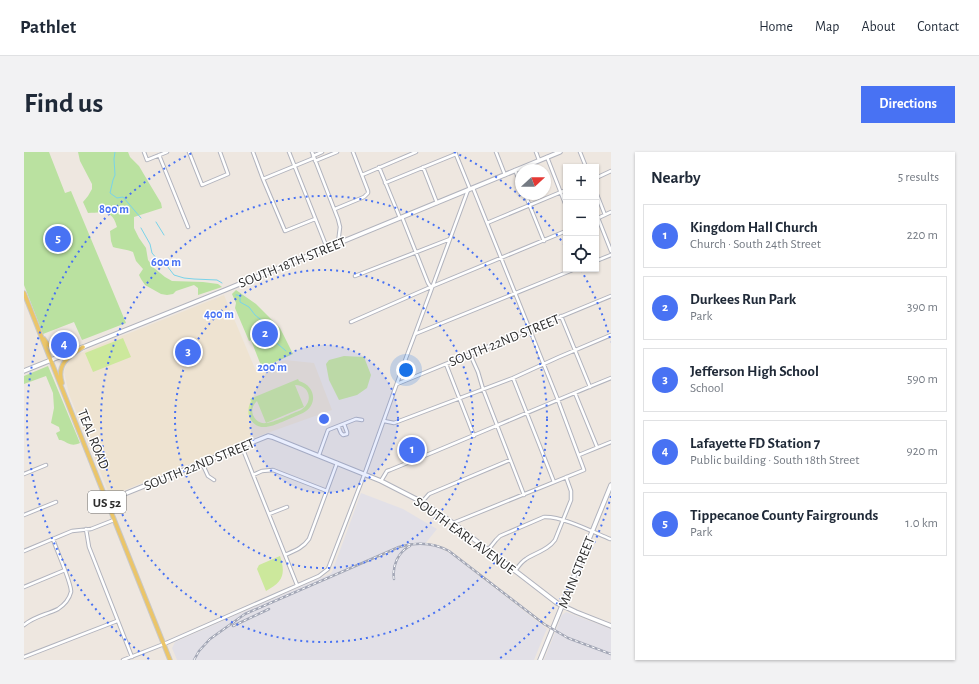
<!DOCTYPE html>
<html lang="en">
<head>
<meta charset="utf-8">
<style>
  :root { --surface:#fff; --page:#f2f2f3; --text:#1f2937; --muted:#747a83; --line:#e0e1e3; --accent:#4872f3 }
  body { margin:0; font-family:"Alegreya Sans",sans-serif; background:var(--page); color:var(--text) }
  .controls { position:absolute; right:12px; top:12px; display:grid; overflow:hidden; border-radius:0px; box-shadow:0 1px 3px #0004 }
  .controls button { width:36px; height:36px; display:grid; place-items:center; padding:0; border:0; border-bottom:1px solid var(--line); background:var(--surface); color:var(--text); font:20px sans-serif }
  .compass { position:absolute; left:491px; top:12px; width:36px; height:36px; border-radius:50%; background:var(--surface); box-shadow:0 1px 3px #0004; rotate:69deg }
  .you { position:absolute; left:382px; top:218px; width:14px; height:14px; margin:-10px; border:3px solid #fff; border-radius:50%; background:#1a73e8; box-shadow:0 0 0 6px #1a73e833 }
  .badge { display:grid; place-items:center; width:26px; height:26px; border-radius:50%; background:var(--accent); color:#fff; font-size:13px; font-weight:700 }
  .pin { position:absolute; translate:-50% -50%; border:2px solid #fff; box-shadow:0 1px 4px #0006 }
  .list { margin:0; padding:0; list-style:none }
  h2 { display:flex; justify-content:space-between; align-items:center; height:52px; margin:0; padding:0 16px; font-size:17px }
  h2 small { font-size:13px; font-weight:400; color:var(--muted) }
  .list li { display:grid; grid-template-columns:26px 1fr auto; gap:12px; align-items:center; box-sizing:border-box; height:64px; margin:0 8px 8px; padding:0 8px; border:1px solid var(--line); border-radius:0px }
  .list b { display:block; font-size:15px; white-space:nowrap }
  .list p { margin:0; font-size:13px; white-space:nowrap; color:var(--muted) }
  .list em { font-size:13px; font-style:normal; color:var(--muted) }
  .icon { flex:none; width:22px; height:22px; fill:none; stroke:currentColor; stroke-width:2; stroke-linecap:round; stroke-linejoin:round }
  .map { position:relative; flex:none; width:587px; height:508px; overflow:hidden; border-radius:0px }
  header { display:flex; align-items:center; gap:24px; box-sizing:border-box; height:56px; padding:0 20px; background:var(--surface); border-bottom:1px solid var(--line) }
  header strong { font-size:19px }
  nav { display:flex; gap:22px; margin-inline-start:auto; font-size:14px }
  .intro { display:flex; align-items:center; justify-content:space-between; box-sizing:border-box; height:96px; padding:0 24px }
  h1 { margin:0; font-size:28px }
  .button { padding:10px 18px; border-radius:0px; background:var(--accent); color:#fff; font-size:14px; font-weight:700 }
  main { display:flex; gap:24px; padding:0 24px }
  aside { flex:1; background:var(--surface); border-radius:0px; box-shadow:0 1px 3px #0004 }
  .map>svg:first-child { display:block }
  .industrial { fill:#e2e0e7 }
  .education { fill:#eee3d1 }
  .green { fill:#bae1a0 }
  .pitch { fill:#cce89c; fill-rule:evenodd }
  .lines { fill:none; stroke-linecap:round; stroke-linejoin:round }
  .stream { stroke:#79d3ea; stroke-width:1 }
  .street-casing { stroke:#b1b3bd; stroke-width:4.5 }
  .secondary-casing { stroke:#b1b3bd; stroke-width:5.5 }
  .primary-casing { stroke:#c8c8c8; stroke-width:5.5 }
  .street { stroke:#fff; stroke-width:2.5 }
  .secondary { stroke:#fff; stroke-width:3.5 }
  .primary { stroke:#ebc568; stroke-width:3.5 }
  .rail-casing { stroke:#a3a7b6; stroke-width:2.5 }
  .rail { stroke:#fff; stroke-width:1; stroke-dasharray:3; stroke-linecap:butt }
  .ring { fill:none; stroke:#4872f3; stroke-width:2; stroke-dasharray:2 4 }
  .labels { text-anchor:middle; stroke-width:3; stroke-linejoin:round; paint-order:stroke }
  .shield { fill:#fff; stroke:#6c6c6c; stroke-width:1 }
  .shield-label { font-size:13px; font-weight:bold; fill:#2d2d2d }
  .street-label { font-size:14px; fill:#2d2d2d; stroke:#fff }
  .centre { fill:#4872f3; stroke:#fff; stroke-width:2 }
  .ring-label { font-size:12px; text-anchor:middle; font-weight:bold; fill:#4872f3; stroke:#fff; stroke-width:3; stroke-linejoin:round; paint-order:stroke }
</style>
</head>
<body>
<header>
<strong>Pathlet</strong>
<nav><a>Home</a><a>Map</a><a>About</a><a>Contact</a></nav>
</header>
<div class="intro"><h1>Find us</h1><a class="button">Directions</a></div>
<main>
<div class="map">
<svg width="587" height="508" viewBox="0 0 587 508">
  <rect width="100%" height="100%" fill="#eee7e0"/>
  <path class="industrial" d="M337,341L379,357L401,370L413,377L400,393L412,394L427,402L523,477L521,481L510,508H153L148,496L151,490L306,422L308,420Z
    M542,460L587,477V508H520L538,463Z"/>
  <path class="education" d="M200,143L232,219L261,208L290,211L308,258L224,288L86,344L45,242L40,220L43,210L46,207L56,201Z"/>
  <path class="green" d="M0,0H25L41,41L47,39L102,171L58,188L50,170L19,182L0,133Z
    M54,0H104L106,5L115,14L125,31L137,51L138,56L110,65V76L115,86L122,96L124,108L130,116L141,125L148,129L179,130L194,132L198,135L174,143V136L170,133L152,139L149,142L143,143L137,142L121,133L117,127L115,123L119,117L112,109L109,100C102,97 96,97 89,95L87,89L86,79L93,75C88,57 79,61 64,61L59,50L64,44L68,37V32L56,9Z
    M212,138L232,152L256,176L269,202L238,216L227,188L225,189L211,156L212,151L208,142Z
    M24,214L56,291C47,295 45,291 37,288H35L32,281L36,279L35,275L27,271L30,256L29,241L22,224L0,232V224Z"/>
  <path class="pitch" d="M99,186L107,205L69,220L61,201Z
    M320,204L340,205L347,223L343,236L333,243L315,248L305,228L302,212L305,208Z
    M274,227L275,229C292,234 294,253 279,261C272,264 265,267 258,270C248,274 235,280 227,268C223,262 224,255 227,249L226,247ZM271,233C286,233 290,250 277,258C269,261 249,271 242,271C236,272 231,268 229,263C227,258 229,253 233,249L242,271L280,255Z
    M256,404C262,422 259,430 242,439L233,417L235,413Z"/>
  <g class="lines">
    <path class="stream" d="M91,0L90,7L91,23L89,28L86,41L93,46L99,45L117,66
      M132,70L140,83
      M117,76L126,92L128,101L134,108L140,110L150,123L160,126L170,127L193,128L198,131
      M212,143H214L216,145V150L225,155L231,163L236,167L242,170L246,179L248,187L262,199"/>
    <defs>
      <path id="street" d="M120,0L123,8L143,0
        M165,0L178,33L204,22L196,0
        M229,0L239,27L261,79L291,67
        M265,0L303,96
        M288,0L314,67L316,75L314,91
        M431,0L446,37
        M472,0L481,23
        M512,0L515,8
        M556,0L562,15
        M135,3L164,75
        M289,4L298,0
        M523,5L542,54
        M291,9L313,0
        M355,15L376,66
        M399,15L413,51
        M491,18L497,33
        M338,23L392,0
        M572,26L587,19
        M239,27L290,6
        M361,31L432,2
        M572,40L581,63
        M501,42L520,89
        M311,57L340,45L344,41V39L329,0
        M378,65L404,131L406,134H409
        M574,66L587,99
        M572,67L587,60
        M463,71L542,38
        M572,109L587,103
        M331,124L426,87
        M537,164L566,235
        M327,170L409,134L542,79
        M391,182L551,117
        M446,202L454,220L459,237L500,343
        M422,212L450,284
        M489,226L530,330
        M373,232L587,144
        M551,241L573,295
        M360,269L370,271L489,226L535,205L587,183
        M314,274L317,281L319,283L323,282V280L320,272
        M218,295L273,433
        M295,303L304,278L332,267L338,268
        M555,303L587,290
        M178,311L184,324L190,328
        M0,322L22,313
        M229,323L238,319L249,318L303,339
        M357,329L363,319L366,318C440,288 513,256 587,226
        M398,350L405,342L486,308
        M245,362L263,355
        M0,363L32,350
        M429,371L560,318L534,248L449,36
        M62,377L65,395L108,505
        M464,398L472,388L476,384L520,365C538,364 569,380 586,387H587
        M0,399L48,379L67,377L90,368
        M261,403C270,399 279,396 285,387L313,311
        M491,419C494,415 497,410 502,407C512,400 523,399 531,388L547,348V339L542,325
        M0,435L41,418
        M0,473C11,464 22,463 34,457C40,453 45,448 47,440C48,432 32,397 29,387
        M0,505L93,469
        M99,508L140,492L295,424L304,417L342,318L382,206L391,182L444,38"/>
      <path id="secondary" d="M0,219L201,138L536,0
        M83,349L244,284L248,285L357,329L398,350L429,371L533,451L552,460L587,474
        M516,508L587,333"/>
      <path id="primary" d="M0,141L146,508
        M20,187C25,196 31,200 40,203
        M38,231C32,212 45,204 59,195"/>
    </defs>
    <use href="#street" class="street-casing"/>
    <use href="#secondary" class="secondary-casing"/>
    <use href="#primary" class="primary-casing"/>
    <use href="#street" class="street"/>
    <use href="#secondary" class="secondary"/>
    <use href="#primary" class="primary"/>
    <defs>
      <path id="rail" d="M370,427C368,414 374,400 386,394
        M209,474L245,457
        M170,508L175,499L186,487L221,462L375,395C392,390 408,390 425,399L520,472L544,486L587,502"/>
    </defs>
    <use href="#rail" class="rail-casing"/>
    <use href="#rail" class="rail"/>
  </g>
  <circle cx="300" cy="267" r="74" fill="#4872f3" fill-opacity=".12"/>
  <g class="ring">
    <circle cx="300" cy="267" r="74"/>
    <circle cx="300" cy="267" r="149"/>
    <circle cx="300" cy="267" r="223"/>
    <path d="M587 344A297 297 0 0 1 475 507M125 507A297 297 0 0 1 170 0M430 0A297 297 0 0 1 542 95M557 118A297 297 0 0 1 587 190"/>
  </g>
  <g class="labels">
    <rect class="shield" x="64" y="339" width="38" height="22" rx="3"/>
    <g class="shield-label">
      <text x="83" y="355">US 52</text>
    </g>
    <g class="street-label">
      <text transform="translate(268 110) rotate(-22)" y="5">SOUTH 18TH STREET</text>
      <text transform="translate(480 188) rotate(-22)" y="5">SOUTH 22ND STREET</text>
      <text transform="translate(70 287) rotate(68)" y="5">TEAL ROAD</text>
      <text transform="translate(175 312) rotate(-22)" y="5">SOUTH 22ND STREET</text>
      <text transform="translate(441 383) rotate(36)" y="5">SOUTH EARL AVENUE</text>
      <text transform="translate(552 420) rotate(-68)" y="5">MAIN STREET</text>
    </g>
  </g>
  <circle cx="300" cy="267" r="6" class="centre"/>
  <g class="ring-label">
    <text x="90" y="61">800 m</text>
    <text x="142" y="114">600 m</text>
    <text x="195" y="166">400 m</text>
    <text x="248" y="219">200 m</text>
  </g>
</svg>
<div class="controls">
<button>+</button>
<button>−</button>
<button><svg class="icon" aria-label="locate" viewBox="0 0 24 24"><circle cx="12" cy="12" r="6"/><path d="M12 2v4M12 18v4M2 12h4M18 12h4"/></svg></button>
</div>
<svg class="compass" viewBox="-18 -18 36 36"><path d="M0-13l5 13h-10z" fill="#e53935"/><path d="M0 13l5-13h-10z" fill="#747a83"/></svg>
<div class="you"></div>
<div class="pin badge" style="left:388px;top:298px">1</div>
<div class="pin badge" style="left:241px;top:182px">2</div>
<div class="pin badge" style="left:164px;top:200px">3</div>
<div class="pin badge" style="left:40px;top:193px">4</div>
<div class="pin badge" style="left:34px;top:87px">5</div>
</div>
<aside>
<h2>Nearby<small>5 results</small></h2>
<ul class="list">
<li><span class="badge">1</span><div><b>Kingdom Hall Church</b><p>Church · South 24th Street</p></div><em>220 m</em></li>
<li><span class="badge">2</span><div><b>Durkees Run Park</b><p>Park</p></div><em>390 m</em></li>
<li><span class="badge">3</span><div><b>Jefferson High School</b><p>School</p></div><em>590 m</em></li>
<li><span class="badge">4</span><div><b>Lafayette FD Station 7</b><p>Public building · South 18th Street</p></div><em>920 m</em></li>
<li><span class="badge">5</span><div><b>Tippecanoe County Fairgrounds</b><p>Park</p></div><em>1.0 km</em></li>
</ul>
</aside>
</main>
</body>
</html>
